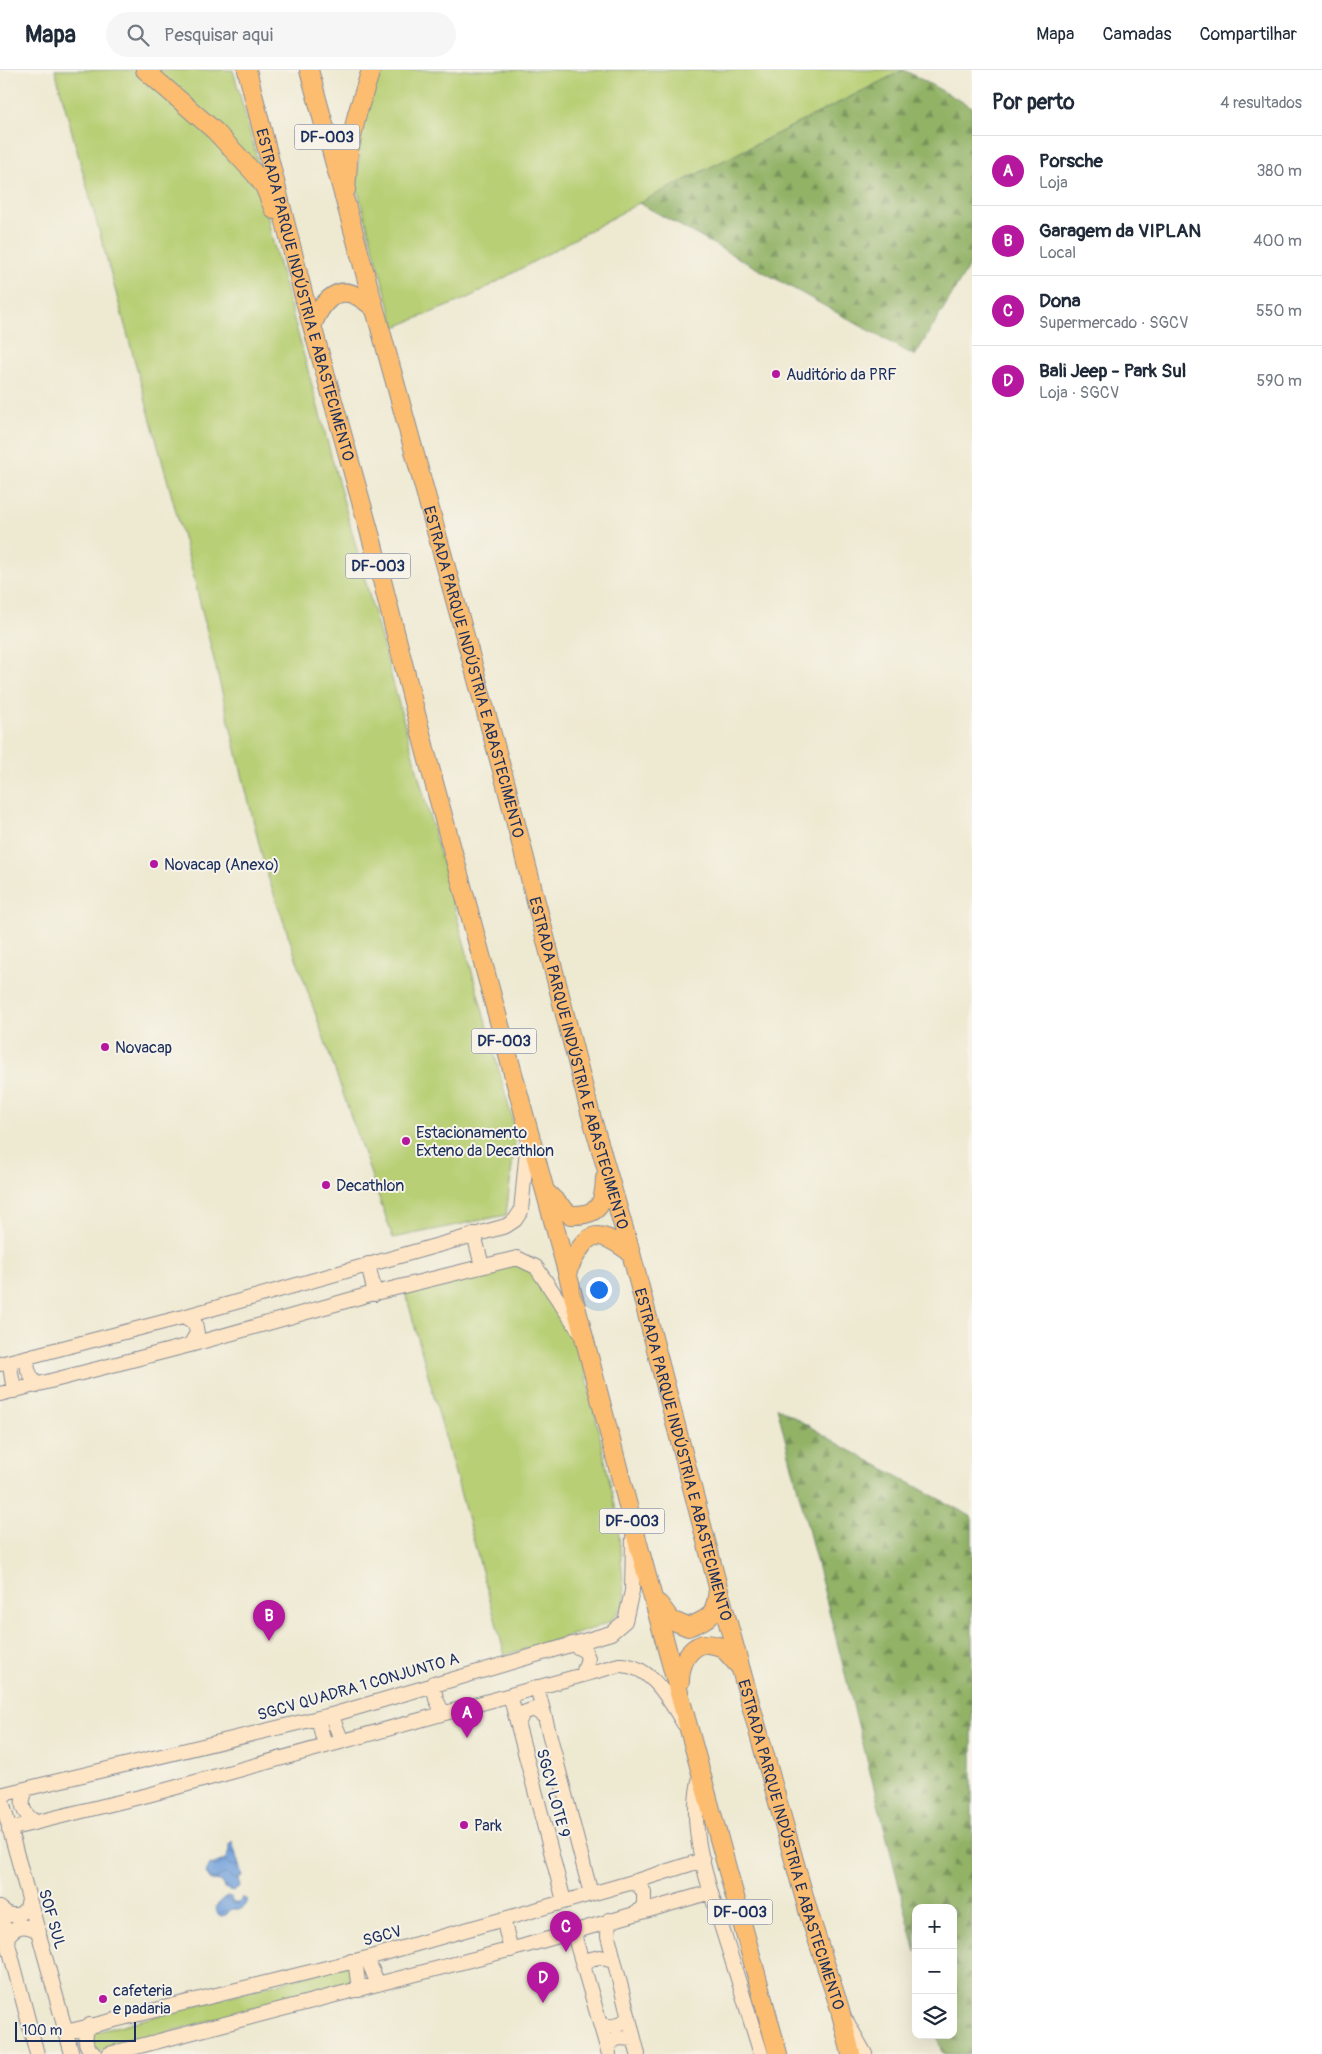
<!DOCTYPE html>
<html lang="pt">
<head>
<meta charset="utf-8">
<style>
  :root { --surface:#fff; --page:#f6f6f7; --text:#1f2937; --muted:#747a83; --line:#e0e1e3; --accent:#b5179e }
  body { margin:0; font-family:Pangolin,sans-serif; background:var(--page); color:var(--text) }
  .controls { position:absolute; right:15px; bottom:15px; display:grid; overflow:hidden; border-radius:10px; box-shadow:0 5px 20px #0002 }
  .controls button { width:45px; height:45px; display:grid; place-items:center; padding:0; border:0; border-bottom:1px solid var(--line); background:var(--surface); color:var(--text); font:25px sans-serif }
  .scale { position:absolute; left:15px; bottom:12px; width:121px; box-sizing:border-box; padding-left:5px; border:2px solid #1b2f5e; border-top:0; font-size:14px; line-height:18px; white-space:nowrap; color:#1b2f5e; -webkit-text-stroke:4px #f7f3e8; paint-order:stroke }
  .you { position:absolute; left:598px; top:1219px; width:18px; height:18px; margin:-12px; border:4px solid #fff; border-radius:50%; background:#1a73e8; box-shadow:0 0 0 8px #1a73e833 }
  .badge { display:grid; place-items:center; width:32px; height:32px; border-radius:50%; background:var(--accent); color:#fff; font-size:16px; font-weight:700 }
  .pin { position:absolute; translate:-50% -41px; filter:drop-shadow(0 1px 2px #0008) }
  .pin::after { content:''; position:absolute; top:26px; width:18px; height:15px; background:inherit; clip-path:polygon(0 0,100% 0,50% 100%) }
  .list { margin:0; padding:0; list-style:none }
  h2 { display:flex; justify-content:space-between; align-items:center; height:65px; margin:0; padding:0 20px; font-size:21px }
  h2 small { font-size:16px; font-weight:400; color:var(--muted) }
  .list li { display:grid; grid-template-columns:32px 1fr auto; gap:15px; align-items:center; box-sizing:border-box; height:70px; padding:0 20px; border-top:1px solid var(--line) }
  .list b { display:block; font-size:19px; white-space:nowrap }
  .list p { margin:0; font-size:16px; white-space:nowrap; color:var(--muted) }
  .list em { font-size:16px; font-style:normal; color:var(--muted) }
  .icon { flex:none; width:28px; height:28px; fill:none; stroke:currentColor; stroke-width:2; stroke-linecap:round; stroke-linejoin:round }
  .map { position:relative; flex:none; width:972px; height:1984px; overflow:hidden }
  header { display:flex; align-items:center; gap:30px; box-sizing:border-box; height:70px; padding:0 25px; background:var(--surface); border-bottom:1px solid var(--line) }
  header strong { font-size:24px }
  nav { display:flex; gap:28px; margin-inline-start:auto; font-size:18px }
  .search { width:350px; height:45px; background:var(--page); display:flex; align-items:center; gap:12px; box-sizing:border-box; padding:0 18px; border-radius:28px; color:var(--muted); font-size:19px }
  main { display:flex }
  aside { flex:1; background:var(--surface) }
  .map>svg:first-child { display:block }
  .green { fill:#b8cf74; stroke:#6a7f69 }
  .forest { fill:url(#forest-firs); stroke:#567062 }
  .water { fill:url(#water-waves); stroke:#47689d }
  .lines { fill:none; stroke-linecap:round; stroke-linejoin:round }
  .secondary-casing { stroke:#848c98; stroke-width:16 }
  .highway-casing { stroke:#848c98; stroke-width:20 }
  .secondary { stroke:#fee5c5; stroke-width:14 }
  .highway { stroke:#fcbd6f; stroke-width:18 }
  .poi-dot { fill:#b5179e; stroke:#f7f3e8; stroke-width:2 }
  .labels { text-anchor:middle; stroke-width:4; stroke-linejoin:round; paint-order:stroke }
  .shield { fill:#f7f3e8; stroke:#5d6a87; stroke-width:1 }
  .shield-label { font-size:15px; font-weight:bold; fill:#1b2f5e }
  .street-label { font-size:16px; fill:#1b2f5e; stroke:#f7f3e8 }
  .poi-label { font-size:16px; fill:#1b2f5e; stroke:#f7f3e8; text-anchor:start }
</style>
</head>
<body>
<header>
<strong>Mapa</strong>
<div class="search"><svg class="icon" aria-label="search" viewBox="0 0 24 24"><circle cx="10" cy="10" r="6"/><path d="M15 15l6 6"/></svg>Pesquisar aqui</div>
<nav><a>Mapa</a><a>Camadas</a><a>Compartilhar</a></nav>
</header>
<main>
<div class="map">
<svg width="972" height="1984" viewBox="0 0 972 1984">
  <defs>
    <pattern id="forest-firs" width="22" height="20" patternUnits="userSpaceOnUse" patternTransform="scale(1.25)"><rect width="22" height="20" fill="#92b266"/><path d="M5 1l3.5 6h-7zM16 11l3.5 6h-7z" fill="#769157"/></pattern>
    <pattern id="water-waves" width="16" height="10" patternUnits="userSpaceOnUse" patternTransform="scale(1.25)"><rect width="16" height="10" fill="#73a2dc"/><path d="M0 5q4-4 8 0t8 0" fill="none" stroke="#5e84b6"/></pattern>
  </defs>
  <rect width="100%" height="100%" fill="#f7f3e8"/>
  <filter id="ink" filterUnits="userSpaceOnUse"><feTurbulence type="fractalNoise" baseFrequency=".02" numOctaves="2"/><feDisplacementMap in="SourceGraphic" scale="10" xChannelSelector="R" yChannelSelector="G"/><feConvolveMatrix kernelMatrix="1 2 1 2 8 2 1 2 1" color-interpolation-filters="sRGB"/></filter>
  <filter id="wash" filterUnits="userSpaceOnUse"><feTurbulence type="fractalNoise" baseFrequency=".0096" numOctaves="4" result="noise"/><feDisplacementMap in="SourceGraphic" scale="20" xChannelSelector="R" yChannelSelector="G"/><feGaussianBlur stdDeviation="1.12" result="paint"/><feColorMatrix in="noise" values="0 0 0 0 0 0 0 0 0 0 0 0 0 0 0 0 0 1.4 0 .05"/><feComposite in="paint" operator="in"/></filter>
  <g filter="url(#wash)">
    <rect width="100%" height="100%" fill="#eee9d1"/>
    <path class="green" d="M55,0H233L258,92L271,165L516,1063L506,1145L393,1168L265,798L192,500Z
      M377,0H904L639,133L468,228L395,257L357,118L362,46Z
      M511,1192L536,1203L578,1267L617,1445L625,1532L611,1551L592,1559L505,1585L405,1221Z
      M349,1894L352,1908L350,1911L98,1982L89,1969L93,1963Z"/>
    <path class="forest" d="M904,0L972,37V191L915,286L639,133Z
      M777,1337L844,1377L972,1447V1984H942L937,1965H953V1838H916V1882Z"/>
    <path class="water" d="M232,1771L242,1806L238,1808L240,1816L233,1821L224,1818L221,1811L211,1810L206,1803L209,1796L226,1789L229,1781V1774Z
      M227,1826L231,1827L233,1832H240L242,1827L247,1830L246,1835L241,1839H231L226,1845L221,1846L217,1843L216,1836Z"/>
  </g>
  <g filter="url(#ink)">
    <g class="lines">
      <defs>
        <path id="secondary" d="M474,1164L482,1196
          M368,1194L375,1224
          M183,1247L195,1253L197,1263L190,1275
          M31,1286L27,1290L28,1300L36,1316
          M8,1293L10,1296L14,1321
          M0,1294L183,1247L506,1156L515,1150L521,1141L528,1068
          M0,1324L190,1275L367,1225L517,1188L536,1197L580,1262
          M572,1574L585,1581L588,1588L583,1604
          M433,1613L436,1629L443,1643
          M537,1617L591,1824
          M510,1625L564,1831
          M335,1644L334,1652L342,1671
          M318,1648L325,1676
          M518,1654L523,1643L534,1639L545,1647
          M701,1703C685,1758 710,1818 726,1871C738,1908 749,1946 761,1984
          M27,1719C19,1733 22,1744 36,1752
          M0,1724L72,1984
          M0,1725L335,1644L611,1563L625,1551L632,1521L633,1468
          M9,1759L148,1725L619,1595C651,1594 669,1630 684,1654
          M631,1813L637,1814L644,1822V1835L638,1842
          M0,1838L9,1845H19L27,1838L29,1829
          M0,1843L37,1984
          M503,1849L511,1880
          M609,1850L608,1866L638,1984
          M573,1861L609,1984
          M7,1868C15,1854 26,1854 39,1862
          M371,1887L369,1893L378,1914
          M351,1891L356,1897L359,1920
          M584,1897L590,1889L600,1887L613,1891
          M847,1952L865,1984
          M90,1955C83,1965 84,1976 94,1984
          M601,1955C613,1958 619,1956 628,1948
          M66,1962L371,1887L633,1812L703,1790
          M607,1975L618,1968L634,1969
          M109,1984L524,1876L711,1822"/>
        <g id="highway">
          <path d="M145,0L215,61L255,104L264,116L274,140"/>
          <path id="s1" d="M247,0L304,227L372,471L426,683L567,1202L633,1455L778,1984"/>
          <path id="s2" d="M309,0L506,715L590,1042L631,1183L718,1517L809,1844L839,1936L851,1984"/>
          <path d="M346,120L349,81L357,44L371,0"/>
          <path d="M313,254C320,236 335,214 357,226C363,229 369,234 374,238"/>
          <path d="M547,1123L570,1145C599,1146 604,1135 605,1108"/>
          <path d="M567,1202C587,1162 593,1155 631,1183"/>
          <path d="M659,1534L671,1550L688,1557C711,1548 715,1545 718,1520"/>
          <path d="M680,1612C680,1597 686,1579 703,1574C708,1573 717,1576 722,1577L738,1595"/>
        </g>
      </defs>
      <use href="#secondary" class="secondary-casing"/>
      <use href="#highway" class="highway-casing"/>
      <use href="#secondary" class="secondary"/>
      <use href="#highway" class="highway"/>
    </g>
  </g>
  <g class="poi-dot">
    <circle cx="776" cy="304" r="5"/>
    <circle cx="154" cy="794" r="5"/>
    <circle cx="105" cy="977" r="5"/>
    <circle cx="406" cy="1071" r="5"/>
    <circle cx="326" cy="1115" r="5"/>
    <circle cx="464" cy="1755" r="5"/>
    <circle cx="103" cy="1929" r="5"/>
  </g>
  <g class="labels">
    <g class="shield">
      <rect x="294.5" y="54.5" width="65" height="25" rx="4"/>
      <rect x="345.5" y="483.5" width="65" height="25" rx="4"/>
      <rect x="471.5" y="958.5" width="65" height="25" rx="4"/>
      <rect x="599.5" y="1438.5" width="65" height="25" rx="4"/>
      <rect x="707.5" y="1829.5" width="65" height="25" rx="4"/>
    </g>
    <g class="shield-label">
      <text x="327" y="72">DF-003</text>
      <text x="378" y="501">DF-003</text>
      <text x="504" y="976">DF-003</text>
      <text x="632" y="1456">DF-003</text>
      <text x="740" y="1847">DF-003</text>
    </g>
    <g class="street-label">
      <text dy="6" stroke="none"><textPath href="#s1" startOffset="232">ESTRADA PARQUE INDÚSTRIA E ABASTECIMENTO</textPath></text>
      <text dy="6" stroke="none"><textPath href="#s2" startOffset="624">ESTRADA PARQUE INDÚSTRIA E ABASTECIMENTO</textPath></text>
      <text dy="6" stroke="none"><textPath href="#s2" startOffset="1029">ESTRADA PARQUE INDÚSTRIA E ABASTECIMENTO</textPath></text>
      <text dy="6" stroke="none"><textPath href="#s2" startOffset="1434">ESTRADA PARQUE INDÚSTRIA E ABASTECIMENTO</textPath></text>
      <text transform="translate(358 1616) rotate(-16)" y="6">SGCV QUADRA 1 CONJUNTO A</text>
      <text transform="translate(554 1723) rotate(75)" y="6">SGCV LOTE 9</text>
      <text dy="6" stroke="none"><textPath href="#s2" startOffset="1839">ESTRADA PARQUE INDÚSTRIA E ABASTECIMENTO</textPath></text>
      <text transform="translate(53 1849) rotate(74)" y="6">SOF SUL</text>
      <text transform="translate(382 1865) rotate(-15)" y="6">SGCV</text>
    </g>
    <g class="poi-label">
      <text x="786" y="310">Auditório da PRF</text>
      <text x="164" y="800">Novacap (Anexo)</text>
      <text x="115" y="983">Novacap</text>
      <text x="416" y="1068">Estacionamento<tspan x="416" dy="18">Exteno da Decathlon</tspan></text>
      <text x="336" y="1121">Decathlon</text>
      <text x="474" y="1761">Park</text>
      <text x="113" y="1926">cafeteria<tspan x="113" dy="18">e padaria</tspan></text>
    </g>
  </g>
</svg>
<div class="controls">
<button>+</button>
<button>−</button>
<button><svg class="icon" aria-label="layers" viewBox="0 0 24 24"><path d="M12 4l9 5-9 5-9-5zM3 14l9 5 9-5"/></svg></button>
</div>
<div class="scale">100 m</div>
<div class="you"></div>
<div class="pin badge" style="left:467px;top:1668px">A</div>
<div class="pin badge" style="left:269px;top:1571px">B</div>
<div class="pin badge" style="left:566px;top:1882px">C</div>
<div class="pin badge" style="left:543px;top:1933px">D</div>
</div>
<aside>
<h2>Por perto<small>4 resultados</small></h2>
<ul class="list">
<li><span class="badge">A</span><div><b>Porsche</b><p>Loja</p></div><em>380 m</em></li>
<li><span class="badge">B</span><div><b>Garagem da VIPLAN</b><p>Local</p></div><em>400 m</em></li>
<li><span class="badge">C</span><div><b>Dona</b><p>Supermercado · SGCV</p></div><em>550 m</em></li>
<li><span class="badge">D</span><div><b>Bali Jeep - Park Sul</b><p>Loja · SGCV</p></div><em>590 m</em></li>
</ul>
</aside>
</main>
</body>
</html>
